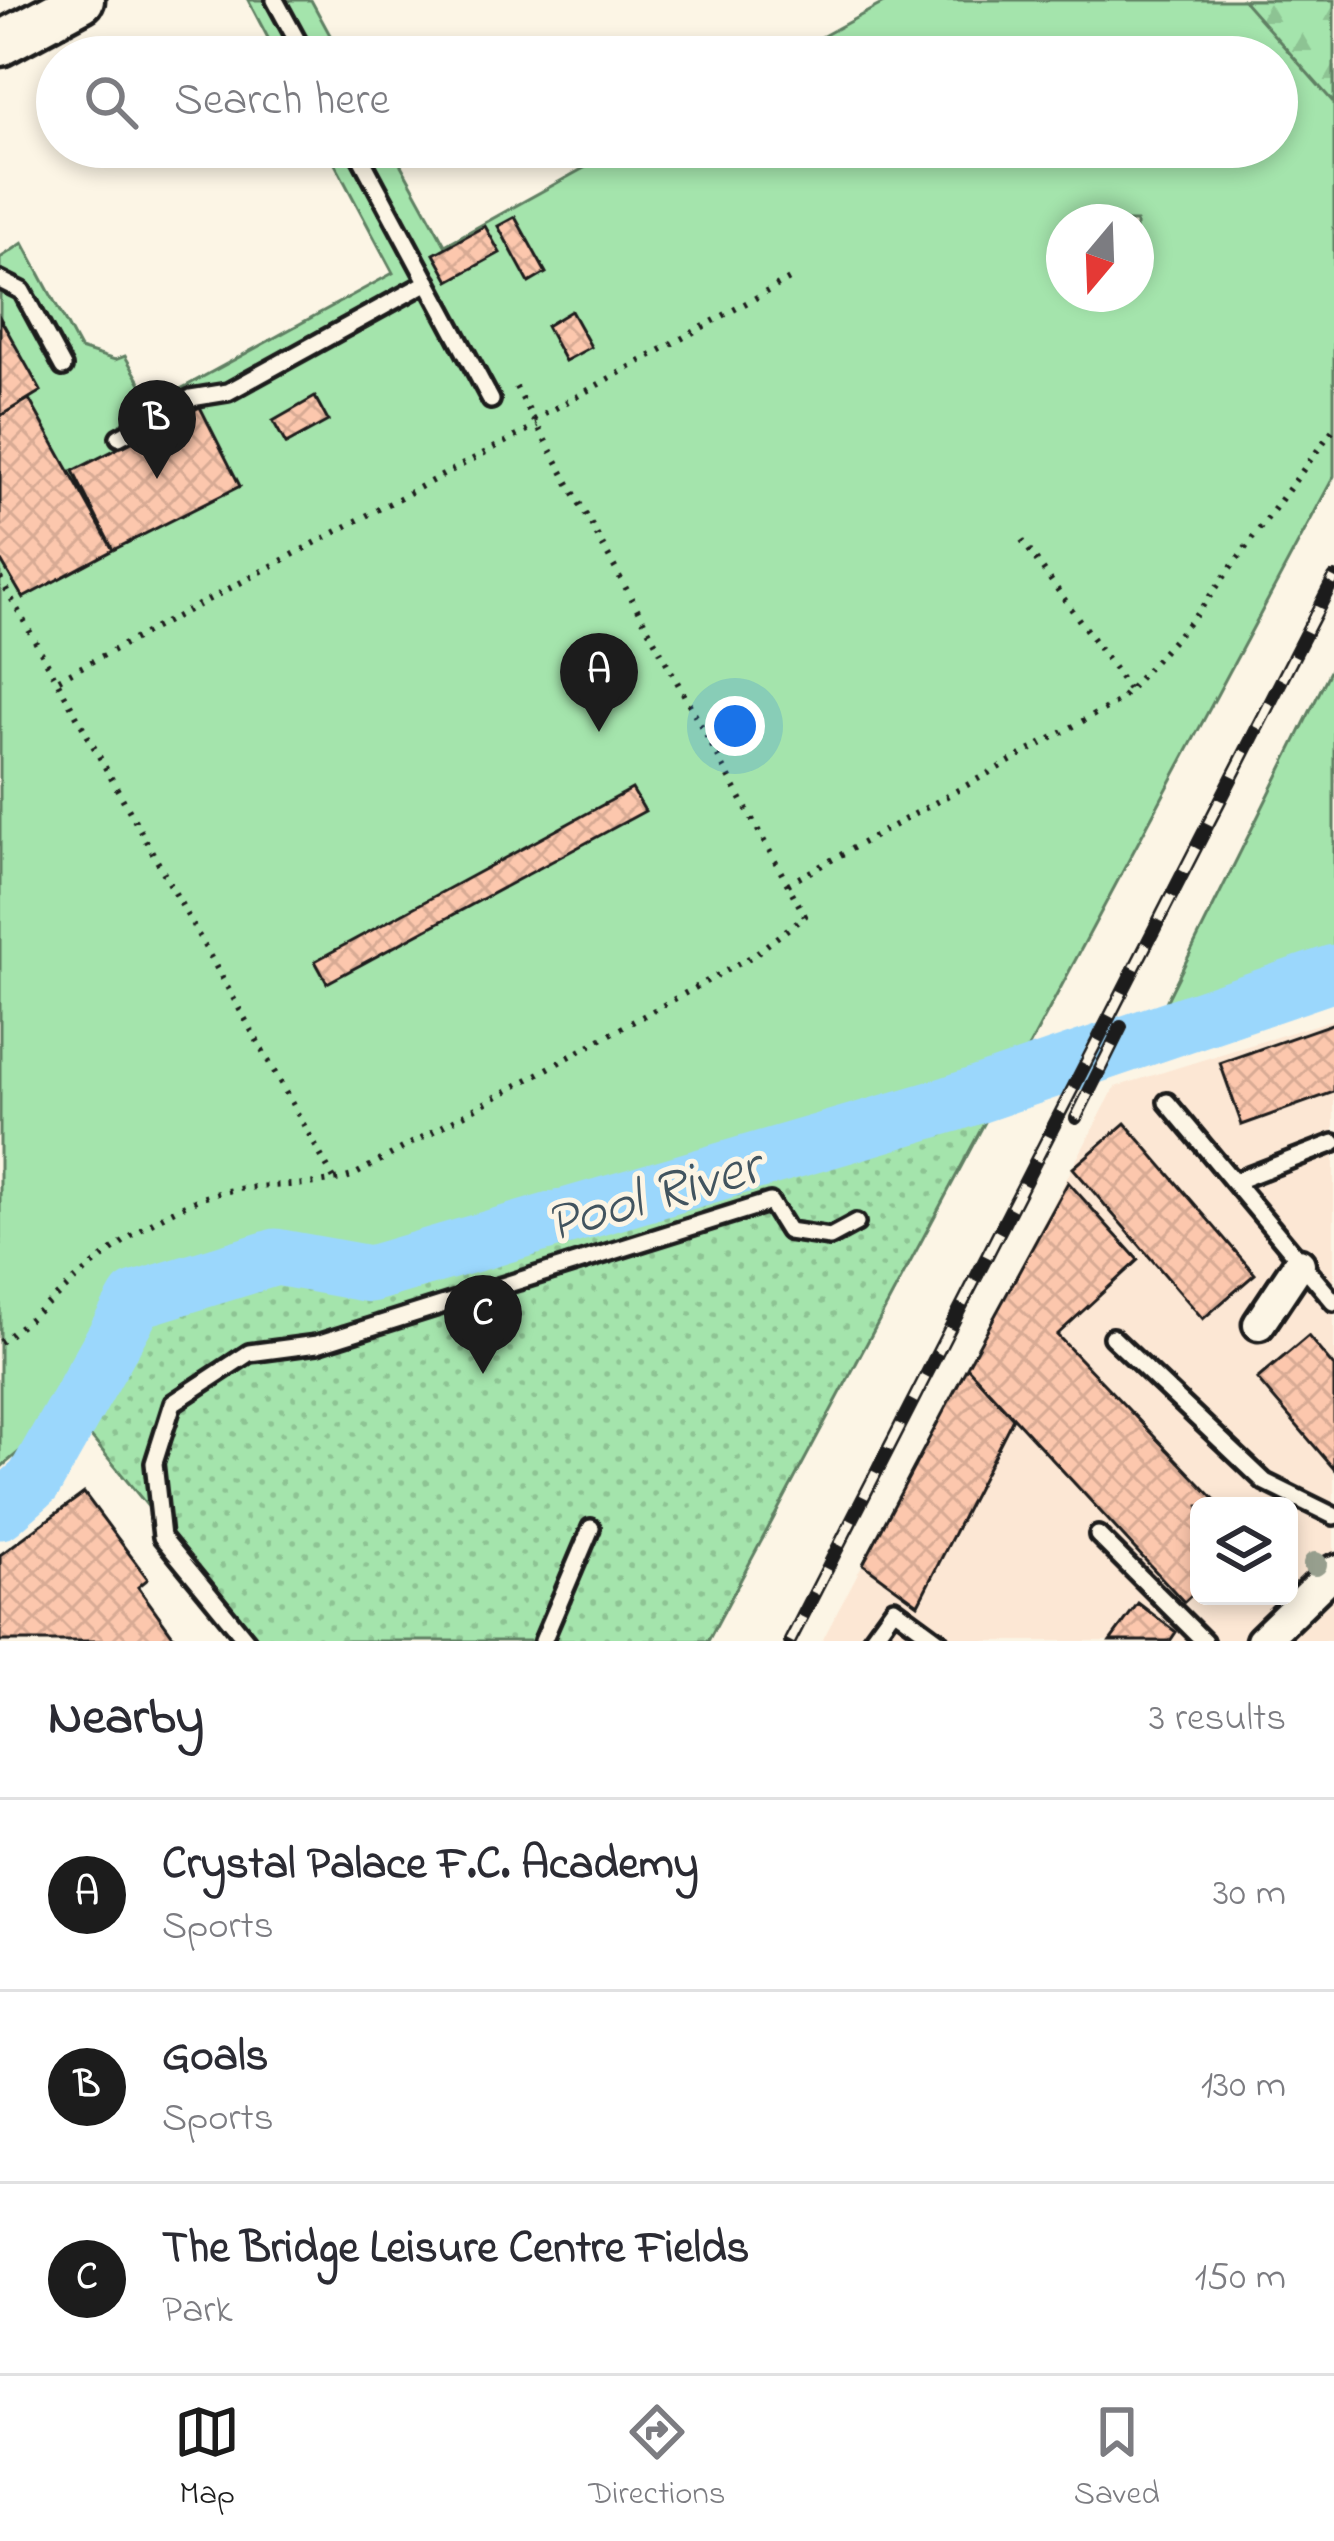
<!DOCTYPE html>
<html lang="en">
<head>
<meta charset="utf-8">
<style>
  :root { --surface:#fff; --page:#f7f7f7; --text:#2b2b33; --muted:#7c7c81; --line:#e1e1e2; --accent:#1c1c1c }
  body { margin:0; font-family:"Indie Flower",sans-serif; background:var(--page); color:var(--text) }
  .controls { position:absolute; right:36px; bottom:36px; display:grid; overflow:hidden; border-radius:18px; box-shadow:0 6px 18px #0003 }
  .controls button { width:108px; height:108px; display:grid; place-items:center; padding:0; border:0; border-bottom:3px solid var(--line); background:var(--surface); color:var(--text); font:60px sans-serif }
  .compass { position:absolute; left:1046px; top:204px; width:108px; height:108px; border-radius:50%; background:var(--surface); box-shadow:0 6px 18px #0003; rotate:199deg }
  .you { position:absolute; left:735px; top:726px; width:42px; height:42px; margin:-30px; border:9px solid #fff; border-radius:50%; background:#1a73e8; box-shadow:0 0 0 18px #1a73e833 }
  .badge { display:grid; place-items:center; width:78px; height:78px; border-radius:50%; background:var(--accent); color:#fff; font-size:39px; font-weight:700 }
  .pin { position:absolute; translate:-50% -99px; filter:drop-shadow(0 3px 6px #0008) }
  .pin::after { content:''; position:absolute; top:63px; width:42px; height:36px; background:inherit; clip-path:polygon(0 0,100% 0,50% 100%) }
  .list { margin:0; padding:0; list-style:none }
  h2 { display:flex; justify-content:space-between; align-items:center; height:156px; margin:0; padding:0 48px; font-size:51px }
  h2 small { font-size:39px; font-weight:400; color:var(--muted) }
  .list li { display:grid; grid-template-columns:78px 1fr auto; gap:36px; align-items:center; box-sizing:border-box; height:192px; padding:0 48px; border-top:3px solid var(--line) }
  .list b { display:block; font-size:45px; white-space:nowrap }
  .list p { margin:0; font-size:39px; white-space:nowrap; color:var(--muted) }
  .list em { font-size:39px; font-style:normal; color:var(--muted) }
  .icon { flex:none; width:66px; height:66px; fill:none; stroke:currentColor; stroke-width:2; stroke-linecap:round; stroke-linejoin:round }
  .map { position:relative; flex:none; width:1334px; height:1641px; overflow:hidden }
  .search { position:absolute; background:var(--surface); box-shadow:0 6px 18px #0003; left:36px; right:36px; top:36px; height:132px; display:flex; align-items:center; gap:30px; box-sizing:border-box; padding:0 42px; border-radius:66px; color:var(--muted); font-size:45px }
  .sheet { height:732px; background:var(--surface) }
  nav { display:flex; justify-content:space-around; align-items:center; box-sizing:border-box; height:168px; border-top:3px solid var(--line); background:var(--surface); font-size:33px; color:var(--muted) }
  nav a { display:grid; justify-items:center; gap:6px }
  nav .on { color:var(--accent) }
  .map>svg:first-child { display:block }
  .built { fill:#fce7d4; fill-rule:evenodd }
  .grass { fill:#a4e4ac; stroke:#608064; stroke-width:3; fill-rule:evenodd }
  .forest { fill:url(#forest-firs); stroke:#608064; stroke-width:3 }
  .park { fill:url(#park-dots); stroke:#608064; stroke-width:3 }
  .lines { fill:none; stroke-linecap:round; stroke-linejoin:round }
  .river { stroke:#9bd7fc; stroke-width:57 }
  .building { fill:url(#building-cross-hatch); stroke:#1c1c1c; stroke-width:3 }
  .lane-casing { stroke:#1c1c1c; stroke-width:24 }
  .street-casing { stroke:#1c1c1c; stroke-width:39 }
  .secondary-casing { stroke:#1c1c1c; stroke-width:51 }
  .path { stroke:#1c1c1c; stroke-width:6; stroke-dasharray:3 9; stroke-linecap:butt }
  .lane { stroke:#fcf5e5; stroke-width:15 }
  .street { stroke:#fcf5e5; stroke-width:30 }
  .secondary { stroke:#fcf5e5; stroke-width:42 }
  .rail-casing { stroke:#1c1c1c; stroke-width:14 }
  .rail { stroke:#fcf5e5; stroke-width:9; stroke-dasharray:27; stroke-linecap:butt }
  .tree { fill:#979f8e }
  .labels { text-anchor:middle; stroke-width:10; stroke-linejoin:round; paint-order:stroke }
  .water-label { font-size:57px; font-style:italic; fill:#42545f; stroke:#fcf5e5 }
</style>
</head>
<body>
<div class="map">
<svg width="1334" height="1641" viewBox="0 0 1334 1641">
  <defs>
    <pattern id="forest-firs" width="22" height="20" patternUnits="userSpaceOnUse" patternTransform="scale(3)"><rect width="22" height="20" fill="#a4e4ac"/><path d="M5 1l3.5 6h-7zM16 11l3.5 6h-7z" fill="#8dc393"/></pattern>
    <pattern id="park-dots" width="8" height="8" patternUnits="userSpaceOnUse" patternTransform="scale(3)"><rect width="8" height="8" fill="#a4e4ac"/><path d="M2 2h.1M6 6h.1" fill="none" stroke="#8dc393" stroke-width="1.8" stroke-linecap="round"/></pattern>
    <pattern id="building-cross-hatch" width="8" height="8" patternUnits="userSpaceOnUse" patternTransform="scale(3)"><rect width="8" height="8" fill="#fcc7ad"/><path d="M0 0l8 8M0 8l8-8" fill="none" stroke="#d7aa94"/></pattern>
  </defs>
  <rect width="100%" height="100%" fill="#fcf5e5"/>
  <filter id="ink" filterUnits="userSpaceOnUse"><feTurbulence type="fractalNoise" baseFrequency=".00833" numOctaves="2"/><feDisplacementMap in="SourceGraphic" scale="24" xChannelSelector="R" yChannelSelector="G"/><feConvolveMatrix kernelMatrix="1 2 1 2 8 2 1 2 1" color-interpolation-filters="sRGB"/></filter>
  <g filter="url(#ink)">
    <path class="built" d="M1334,1019V1641H822L1115,1087ZM1199,1506H1289V1596H1199Z"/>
    <path class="grass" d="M248,0H311L342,57H278Z
      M889,0H1282L1334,67V476L1023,1058L393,1270C338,1274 292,1245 239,1247C169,1249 103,1303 72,1363C62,1382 56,1404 46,1423C36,1440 15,1455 0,1468V258L23,243L80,349L115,360L125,356L153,404L393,273L326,147H391L445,245L622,147H1277V57H785ZM1064,222H1136V294H1064Z
      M1334,663V955L1161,1012Z"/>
    <path class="forest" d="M1243,0H1334V103Z"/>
    <path class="park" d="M994,1105L708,1641H258L87,1432L144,1316L272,1269L363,1289Z"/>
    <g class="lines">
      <path class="river" d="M0,1511L34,1481L136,1300L276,1257L370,1274L951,1104L1334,973"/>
    </g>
    <path class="building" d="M515,217L546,273L529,283L498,226Z
      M485,226L500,253L449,281L434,254Z
      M571,311L591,347L565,361L546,326Z
      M0,318L41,391L0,416Z
      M315,397L328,421L286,444L273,421Z
      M29,399L113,550L23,598L0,559V416Z
      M200,407L240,486L113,550L73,471Z
      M632,789L645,811L327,983L315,961Z
      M1334,1023V1092L1242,1125L1220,1063Z
      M1125,1123L1255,1274L1203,1319L1073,1168Z
      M1068,1182L1138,1260L1057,1335L1221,1506H1199V1588L1184,1602L967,1367Z
      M1308,1336L1334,1367V1469L1257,1379Z
      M967,1367L1013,1418L918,1604L863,1564Z
      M84,1493L148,1579L138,1587L177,1641H0V1555Z
      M1138,1603L1176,1632L1170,1641H1110Z"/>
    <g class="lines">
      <defs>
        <path id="lane" d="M275,0L306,57
          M355,147L491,400
          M0,280L22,291L63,367
          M119,437L191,398L228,392L428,282
          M1167,1102L1334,1302
          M1236,1181L1334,1143
          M1112,1337L1265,1482L1334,1516
          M1098,1535L1204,1641
          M247,1641L162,1537L154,1463L173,1403L249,1353L317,1344L770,1202L788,1231L830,1237L856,1223
          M543,1641L591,1528
          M870,1641L894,1608L939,1641"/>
        <path id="street" d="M1259,1324L1299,1264
          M1262,1641L1334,1571"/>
        <path id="secondary" d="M0,44L82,0"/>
      </defs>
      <use href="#lane" class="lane-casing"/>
      <use href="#street" class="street-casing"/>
      <use href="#secondary" class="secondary-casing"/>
      <path class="path" d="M534,420L795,276
        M1022,540L1130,691
        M0,578L335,1181
        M59,679L537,425
        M788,884L1119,701L1196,615L1334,428
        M0,1342C68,1292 138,1212 223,1192C266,1182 309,1189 352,1176L751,957L805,916L516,387"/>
      <use href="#lane" class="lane"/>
      <use href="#street" class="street"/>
      <use href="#secondary" class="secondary"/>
      <defs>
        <path id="rail" d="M1076,1118L1121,1027
          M790,1641L1334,578"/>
      </defs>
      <use href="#rail" class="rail-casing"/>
      <use href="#rail" class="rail"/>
    </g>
    <circle class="tree" cx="1315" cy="1564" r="12"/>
  </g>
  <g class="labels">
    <g class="water-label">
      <text transform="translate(652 1192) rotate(-16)" y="20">Pool River</text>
    </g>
  </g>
</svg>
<div class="controls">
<button><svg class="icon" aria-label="layers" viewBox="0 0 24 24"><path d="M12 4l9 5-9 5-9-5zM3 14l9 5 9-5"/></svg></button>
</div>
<svg class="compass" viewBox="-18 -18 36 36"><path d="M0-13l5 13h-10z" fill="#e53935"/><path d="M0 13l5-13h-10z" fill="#7c7c81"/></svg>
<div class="you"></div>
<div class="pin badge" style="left:599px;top:732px">A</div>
<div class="pin badge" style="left:157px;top:479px">B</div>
<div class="pin badge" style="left:483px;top:1374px">C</div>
<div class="search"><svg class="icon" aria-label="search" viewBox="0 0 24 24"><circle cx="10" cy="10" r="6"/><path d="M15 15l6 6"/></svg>Search here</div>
</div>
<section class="sheet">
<h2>Nearby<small>3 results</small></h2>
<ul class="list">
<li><span class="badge">A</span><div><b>Crystal Palace F.C. Academy</b><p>Sports</p></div><em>30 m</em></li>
<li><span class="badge">B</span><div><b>Goals</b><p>Sports</p></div><em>130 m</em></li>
<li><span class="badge">C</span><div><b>The Bridge Leisure Centre Fields</b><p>Park</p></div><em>150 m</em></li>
</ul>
</section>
<nav>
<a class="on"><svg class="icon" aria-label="map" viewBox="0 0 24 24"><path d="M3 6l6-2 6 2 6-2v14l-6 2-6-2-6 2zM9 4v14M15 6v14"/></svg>Map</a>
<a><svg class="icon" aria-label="directions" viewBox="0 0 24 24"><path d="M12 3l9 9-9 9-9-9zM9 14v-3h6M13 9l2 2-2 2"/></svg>Directions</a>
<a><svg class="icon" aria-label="saved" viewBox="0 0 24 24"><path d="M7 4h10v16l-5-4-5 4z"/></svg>Saved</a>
</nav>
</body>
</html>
